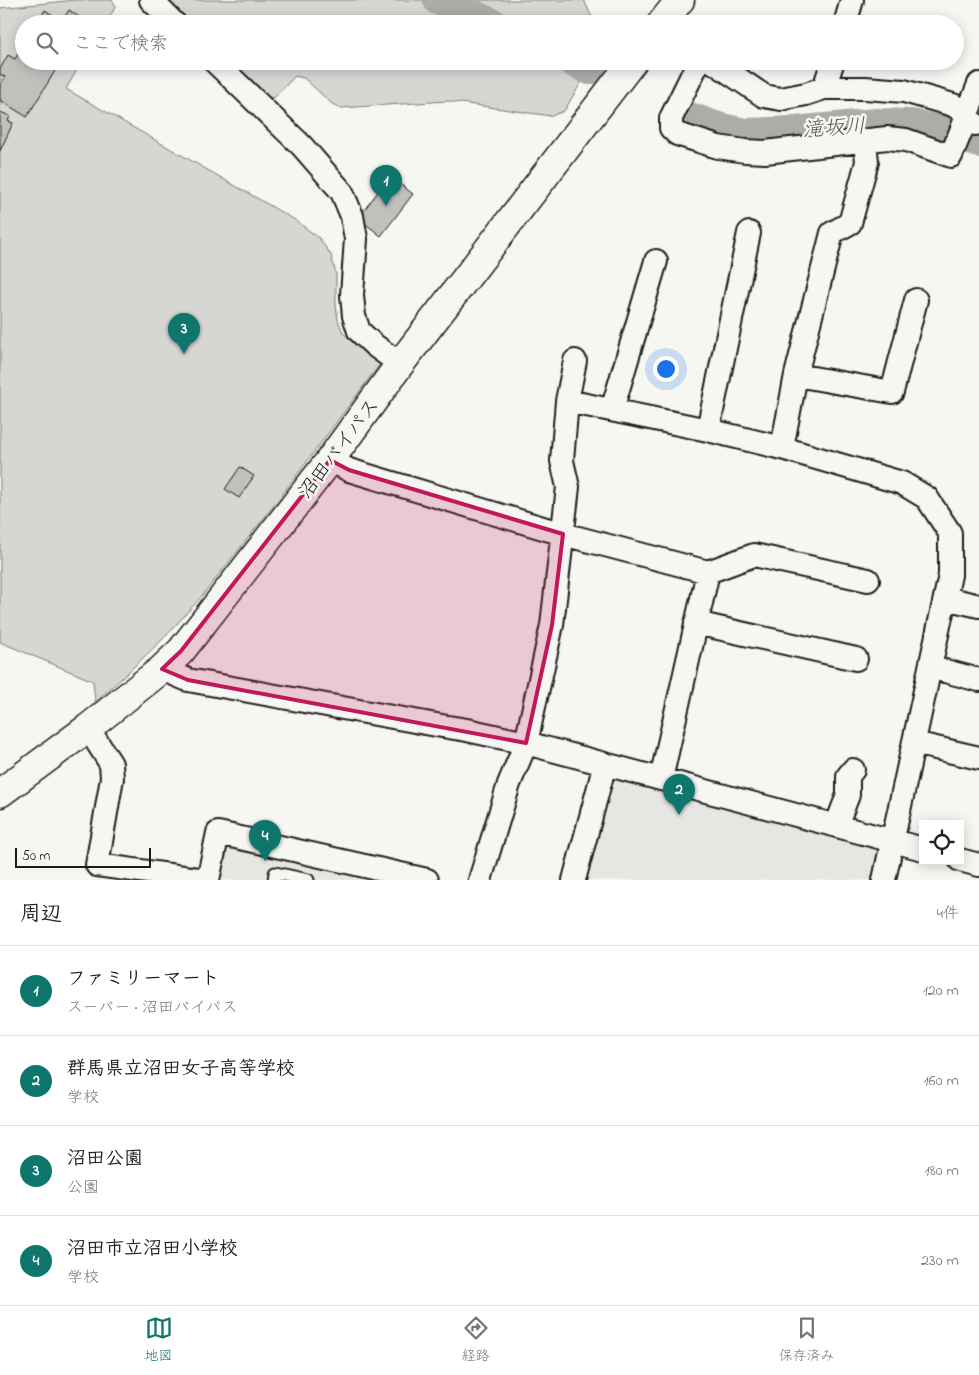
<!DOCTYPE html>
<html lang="ja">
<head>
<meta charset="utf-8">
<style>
  :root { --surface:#fff; --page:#f6f6f6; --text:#222; --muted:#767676; --line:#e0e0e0; --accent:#0f766e }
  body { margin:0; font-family:"Indie Flower","Klee One",sans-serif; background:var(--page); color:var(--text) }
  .controls { position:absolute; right:15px; bottom:15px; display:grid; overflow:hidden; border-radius:0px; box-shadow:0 2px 12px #0003 }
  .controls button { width:45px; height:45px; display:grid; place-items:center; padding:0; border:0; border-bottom:1px solid var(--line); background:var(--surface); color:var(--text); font:25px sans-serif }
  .scale { position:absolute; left:15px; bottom:12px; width:136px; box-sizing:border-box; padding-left:5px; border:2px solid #1c1c1c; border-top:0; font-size:14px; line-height:18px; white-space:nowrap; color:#1c1c1c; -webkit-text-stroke:4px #f6f6f2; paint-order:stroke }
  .you { position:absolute; left:665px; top:368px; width:18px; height:18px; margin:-12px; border:4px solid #fff; border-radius:50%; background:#1a73e8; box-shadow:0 0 0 8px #1a73e833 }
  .badge { display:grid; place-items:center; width:32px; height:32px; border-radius:50%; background:var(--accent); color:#fff; font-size:16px; font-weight:700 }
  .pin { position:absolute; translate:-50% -41px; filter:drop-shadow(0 1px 2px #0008) }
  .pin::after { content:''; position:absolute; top:26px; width:18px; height:15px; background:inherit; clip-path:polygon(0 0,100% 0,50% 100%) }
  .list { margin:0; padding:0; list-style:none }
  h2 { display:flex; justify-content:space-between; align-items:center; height:65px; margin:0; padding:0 20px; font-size:21px }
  h2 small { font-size:16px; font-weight:400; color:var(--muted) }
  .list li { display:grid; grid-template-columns:32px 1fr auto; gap:15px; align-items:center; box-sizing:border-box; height:90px; padding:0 20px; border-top:1px solid var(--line) }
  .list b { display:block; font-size:19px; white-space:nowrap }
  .list p { margin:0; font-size:16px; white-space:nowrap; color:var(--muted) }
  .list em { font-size:16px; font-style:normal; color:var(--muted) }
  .icon { flex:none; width:28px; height:28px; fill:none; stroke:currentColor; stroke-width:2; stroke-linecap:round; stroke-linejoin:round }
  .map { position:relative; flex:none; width:979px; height:880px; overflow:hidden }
  .search { position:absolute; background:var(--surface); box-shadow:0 2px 12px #0003; left:15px; right:15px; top:15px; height:55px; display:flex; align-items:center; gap:12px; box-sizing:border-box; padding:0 18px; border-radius:28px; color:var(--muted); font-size:19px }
  .sheet { height:425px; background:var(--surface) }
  nav { display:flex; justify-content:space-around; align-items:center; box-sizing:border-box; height:70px; border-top:1px solid var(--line); background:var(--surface); font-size:14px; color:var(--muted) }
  nav a { display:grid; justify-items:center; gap:2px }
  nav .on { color:var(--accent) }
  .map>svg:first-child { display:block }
  .built { fill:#e6e6e2 }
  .green { fill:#d6d6d2; stroke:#797977 }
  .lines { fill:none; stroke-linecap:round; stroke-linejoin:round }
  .river { stroke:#acaca9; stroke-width:32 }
  .building { fill:#c0c0bd; stroke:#1c1c1c }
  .service-casing { stroke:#1c1c1c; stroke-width:15 }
  .minor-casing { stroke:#1c1c1c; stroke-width:26 }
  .tertiary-casing { stroke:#1c1c1c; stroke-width:31 }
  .service { stroke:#f6f6f2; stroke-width:11 }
  .minor { stroke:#f6f6f2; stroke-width:22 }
  .tertiary { stroke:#f6f6f2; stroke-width:28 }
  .marked { fill:#c2185b; fill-opacity:0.2; stroke:#c2185b; stroke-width:4; stroke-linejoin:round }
  .labels { text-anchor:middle; stroke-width:5; stroke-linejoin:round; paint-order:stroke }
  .street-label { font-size:20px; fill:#1c1c1c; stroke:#f6f6f2 }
  .water-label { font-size:21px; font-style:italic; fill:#565654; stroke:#f6f6f2 }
</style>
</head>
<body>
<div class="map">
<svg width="979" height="880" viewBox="0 0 979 880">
  <rect width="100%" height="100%" fill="#f6f6f2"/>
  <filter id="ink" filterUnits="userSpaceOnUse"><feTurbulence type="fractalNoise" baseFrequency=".02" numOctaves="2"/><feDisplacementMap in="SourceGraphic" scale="10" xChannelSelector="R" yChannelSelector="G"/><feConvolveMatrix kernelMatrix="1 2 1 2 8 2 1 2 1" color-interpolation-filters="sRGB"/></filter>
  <g filter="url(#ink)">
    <path class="built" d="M618,776L879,847L884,852L877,880H580L607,782Z
      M224,843L396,880H216Z"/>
    <path class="green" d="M75,0H112L116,6L105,24H24V61H82L66,89L295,220L319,238L331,255L336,274V305L338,320L343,333L380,364L275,504L202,596L166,636L122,678L95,702L93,681L0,642V8Z
      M164,0H584L595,24H187Z
      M225,61H594L564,111L551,116L447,101L341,108L332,104L304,78L295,76L274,98L263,96Z"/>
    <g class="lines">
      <path class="river" d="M439,0L492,24
        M573,61L590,69
        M690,118L721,129L745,134L794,132L877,124L911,125L942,131L979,142"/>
    </g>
    <path class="building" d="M45,10L62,21L69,10L85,21L83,24H37Z
      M24,45V61H61L27,117L0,100V85L5,77L0,74V69L8,55L15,59Z
      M0,112L10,116L8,121L13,123L0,151Z
      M390,176L413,194L381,236L358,218Z
      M240,467L254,476L239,498L225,489Z"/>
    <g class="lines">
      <defs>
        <path id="service" d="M274,880L275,873L308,880"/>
        <path id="minor" d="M151,0L175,24
          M845,24L852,0
          M214,61L302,146L342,192L352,216L356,239L352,295L354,316L359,331L374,345L400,364
          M699,61L671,118V128L677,134L718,147L745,151L765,152L887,138L906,140L951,156L965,121
          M712,61L764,96L781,99L806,94L824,88H865L904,91L953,105L967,114L965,121L975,124
          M824,88L833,61
          M967,114L979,84
          M796,375L892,392L916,300
          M567,401L708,430L782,448L902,483L927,498L950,533V575L884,880
          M612,410L656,261
          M708,430L749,233
          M782,448L796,375L832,233L850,223L867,162L865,141
          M330,460L349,470L563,534L708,572L661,779
          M708,572L754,555L868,580
          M945,598L979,606
          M696,623L856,659
          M930,667L979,680
          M162,669L188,680L442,726L467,730L526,743L923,849
          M88,728L111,764L112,778L97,865L205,880
          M914,743L979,758
          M836,826L848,795V776L853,770
          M960,860L979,865
          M208,880L218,833L427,880
          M480,880L509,784L526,743L552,625L568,487L562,461L567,401L575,361
          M574,880L605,764"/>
        <path id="tertiary" d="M661,24L680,0
          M0,793L88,728L162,669L181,651L330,460L400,364L633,61"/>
      </defs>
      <use href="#service" class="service-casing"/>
      <use href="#minor" class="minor-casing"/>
      <use href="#tertiary" class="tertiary-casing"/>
      <use href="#service" class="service"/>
      <use href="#minor" class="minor"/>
      <use href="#tertiary" class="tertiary"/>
    </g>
  </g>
  <path class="marked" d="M330,460L349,470L563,534L552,625L526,743L188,680L162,669L181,651Z"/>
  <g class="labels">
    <g class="street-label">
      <text transform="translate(338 448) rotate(-53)" y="7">沼田バイパス</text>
    </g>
    <g class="water-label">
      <text transform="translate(834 127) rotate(-4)" y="7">滝坂川</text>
    </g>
  </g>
</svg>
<div class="controls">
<button><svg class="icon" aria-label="locate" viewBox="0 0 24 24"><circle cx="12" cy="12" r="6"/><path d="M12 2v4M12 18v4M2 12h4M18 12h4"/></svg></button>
</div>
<div class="scale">50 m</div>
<div class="you"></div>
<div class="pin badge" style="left:386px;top:206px">1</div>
<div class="pin badge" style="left:679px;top:815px">2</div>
<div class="pin badge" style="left:184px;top:354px">3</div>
<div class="pin badge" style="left:265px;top:861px">4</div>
<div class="search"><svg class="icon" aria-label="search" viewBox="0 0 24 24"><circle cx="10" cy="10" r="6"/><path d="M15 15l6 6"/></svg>ここで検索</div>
</div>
<section class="sheet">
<h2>周辺<small>4件</small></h2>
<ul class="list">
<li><span class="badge">1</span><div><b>ファミリーマート</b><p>スーパー · 沼田バイパス</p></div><em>120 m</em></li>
<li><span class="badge">2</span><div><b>群馬県立沼田女子高等学校</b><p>学校</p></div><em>160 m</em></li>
<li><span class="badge">3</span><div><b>沼田公園</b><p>公園</p></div><em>180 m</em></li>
<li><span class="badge">4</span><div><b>沼田市立沼田小学校</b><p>学校</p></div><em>230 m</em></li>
</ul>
</section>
<nav>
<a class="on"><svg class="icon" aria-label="map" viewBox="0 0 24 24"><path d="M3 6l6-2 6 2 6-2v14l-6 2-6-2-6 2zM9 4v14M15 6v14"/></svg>地図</a>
<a><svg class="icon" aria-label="directions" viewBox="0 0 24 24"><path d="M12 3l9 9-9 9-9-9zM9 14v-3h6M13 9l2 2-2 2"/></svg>経路</a>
<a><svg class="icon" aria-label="saved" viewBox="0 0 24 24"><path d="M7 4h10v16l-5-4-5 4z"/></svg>保存済み</a>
</nav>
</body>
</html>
